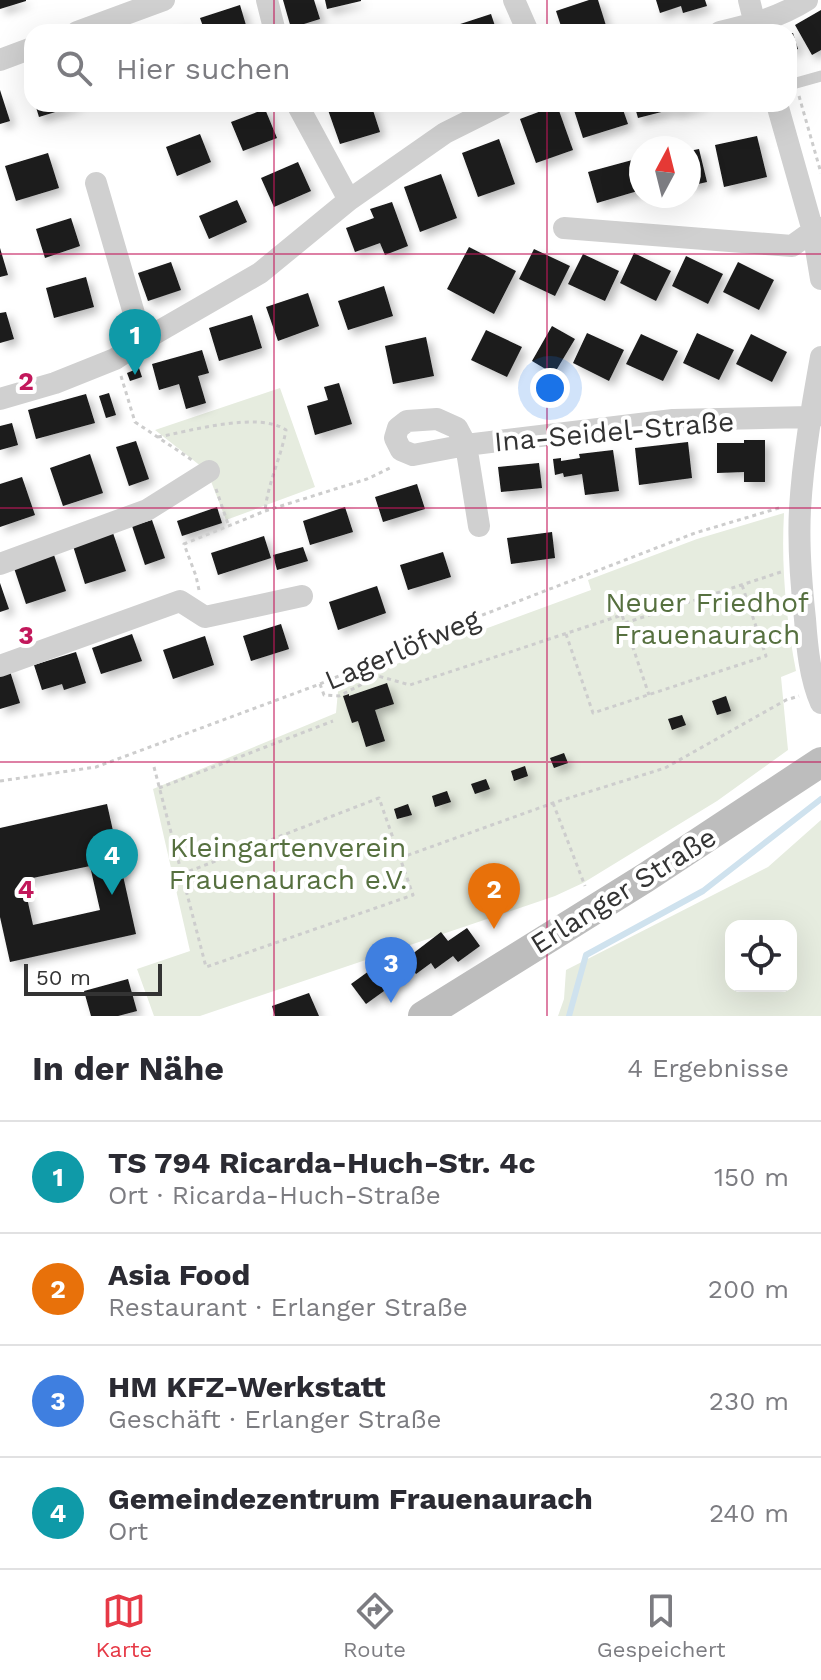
<!DOCTYPE html>
<html lang="de">
<head>
<meta charset="utf-8">
<style>
  :root { --surface:#fff; --page:#f2f2f3; --text:#2b2b33; --muted:#7c7c81; --line:#e1e1e2; --accent:#e63946 }
  body { margin:0; font-family:"Work Sans",sans-serif; background:var(--page); color:var(--text) }
  .controls { position:absolute; right:24px; bottom:24px; display:grid; overflow:hidden; border-radius:16px; box-shadow:0 8px 32px #0002 }
  .controls button { width:72px; height:72px; display:grid; place-items:center; padding:0; border:0; border-bottom:2px solid var(--line); background:var(--surface); color:var(--text); font:40px sans-serif }
  .compass { position:absolute; left:629px; top:136px; width:72px; height:72px; border-radius:50%; background:var(--surface); box-shadow:0 8px 32px #0002; rotate:7deg }
  .scale { position:absolute; left:24px; bottom:20px; width:138px; box-sizing:border-box; padding-left:8px; border:4px solid #333; border-top:0; font-size:22px; line-height:28px; white-space:nowrap; color:#333; -webkit-text-stroke:6px #fff; paint-order:stroke }
  .you { position:absolute; left:550px; top:388px; width:28px; height:28px; margin:-20px; border:6px solid #fff; border-radius:50%; background:#1a73e8; box-shadow:0 0 0 12px #1a73e833 }
  .badge { display:grid; place-items:center; width:52px; height:52px; border-radius:50%; background:var(--accent); color:#fff; font-size:26px; font-weight:700 }
  .pin { position:absolute; translate:-50% -66px; filter:drop-shadow(0 2px 4px #0008) }
  .pin::after { content:''; position:absolute; top:42px; width:28px; height:24px; background:inherit; clip-path:polygon(0 0,100% 0,50% 100%) }
  .list { margin:0; padding:0; list-style:none }
  h2 { display:flex; justify-content:space-between; align-items:center; height:104px; margin:0; padding:0 32px; font-size:34px }
  h2 small { font-size:26px; font-weight:400; color:var(--muted) }
  .list li { display:grid; grid-template-columns:52px 1fr auto; gap:24px; align-items:center; box-sizing:border-box; height:112px; padding:0 32px; border-top:2px solid var(--line) }
  .list b { display:block; font-size:30px; white-space:nowrap }
  .list p { margin:0; font-size:26px; white-space:nowrap; color:var(--muted) }
  .list em { font-size:26px; font-style:normal; color:var(--muted) }
  .icon { flex:none; width:44px; height:44px; fill:none; stroke:currentColor; stroke-width:2; stroke-linecap:round; stroke-linejoin:round }
  .map { position:relative; flex:none; width:821px; height:1016px; overflow:hidden }
  .search { position:absolute; background:var(--surface); box-shadow:0 8px 32px #0002; left:24px; right:24px; top:24px; height:88px; display:flex; align-items:center; gap:20px; box-sizing:border-box; padding:0 28px; border-radius:24px; color:var(--muted); font-size:30px }
  .sheet { height:552px; background:var(--surface) }
  nav { display:flex; justify-content:space-around; align-items:center; box-sizing:border-box; height:112px; border-top:2px solid var(--line); background:var(--surface); font-size:22px; color:var(--muted) }
  nav a { display:grid; justify-items:center; gap:4px }
  nav .on { color:var(--accent) }
  .map>svg:first-child { display:block }
  .green { fill:#e6ecdf; fill-rule:evenodd }
  .lines { fill:none; stroke-linecap:round; stroke-linejoin:round }
  .stream { stroke:#cfe2ee; stroke-width:6 }
  .building { fill:#1a1a1a; fill-rule:evenodd; filter:url(#shadow) }
  .path { stroke:#cdcdcd; stroke-width:3; stroke-dasharray:4 4; stroke-linecap:butt }
  .lane { stroke:#d0d0d0; stroke-width:11 }
  .street { stroke:#d0d0d0; stroke-width:22 }
  .secondary { stroke:#bdbdbd; stroke-width:30 }
  .grid { fill:none; stroke:#c2185b; stroke-width:2; stroke-opacity:0.55 }
  .labels { text-anchor:middle; stroke-width:8; stroke-linejoin:round; paint-order:stroke }
  .street-label { font-size:28px; fill:#333; stroke:#fff }
  .park-label { font-size:28px; fill:#56703f; stroke:#fff }
  .grid-label { font-size:26px; text-anchor:middle; font-weight:bold; fill:#c2185b; stroke:#fff; stroke-width:8; stroke-linejoin:round; paint-order:stroke }
</style>
</head>
<body>
<div class="map">
<svg width="821" height="1016" viewBox="0 0 821 1016">
  <defs>
    <filter id="shadow"><feDropShadow dx="5" dy="5" stdDeviation="4" flood-color="#0004"/></filter>
  </defs>
  <rect width="100%" height="100%" fill="#fff"/>
  <path class="green" d="M280,388L315,487L226,520L207,471L155,430Z
    M784,513C781,566 786,618 796,671L781,677L788,750L717,801L583,883L555,896L200,1016H154L137,969L190,951L153,789L336,713L338,691L425,651L591,590L588,580L697,539Z
    M821,820V1016H558L564,999L566,970L768,867ZM791,926V986H731V926Z"/>
  <g class="lines">
    <path class="stream" d="M569,1016L586,955L703,891L821,799"/>
  </g>
  <path class="building" d="M0,0H26V1L0,9Z
    M283,0H314L320,19L291,28Z
    M325,0H361V1L327,9Z
    M589,0H598L608,32H563L556,11Z
    M656,0H705L707,6L683,13L681,6L660,13Z
    M240,5L248,32H205L200,18Z
    M821,10V50L812,55L795,25Z
    M491,14L497,32H453L451,27Z
    M185,24L187,32H161L160,31Z
    M793,33L798,49L790,51L789,34Z
    M0,90L10,121L0,124Z
    M35,104H78V105L39,117Z
    M348,104H371L380,132L340,144L328,110Z
    M572,104H621L628,124L583,138Z
    M634,104H702V105L674,112L673,109L638,118Z
    M557,105L573,150L536,163L520,119Z
    M265,109L277,138L243,151L231,122Z
    M200,134L211,162L177,176L166,147Z
    M757,136L767,177L724,187L715,145Z
    M499,139L515,184L478,197L462,153Z
    M699,149L707,182L689,186V151Z
    M48,153L59,188L16,201L5,166Z
    M636,159L641,178V190L597,203L588,172Z
    M298,162L311,191L274,207L261,178Z
    M441,174L457,218L420,232L404,187Z
    M237,200L247,222L209,239L199,216Z
    M392,202L408,246L385,255L380,243L355,252L346,228L374,218L370,209Z
    M71,218L80,246L45,258L36,229Z
    M469,247L516,271L494,314L447,289Z
    M0,248L8,275L0,277Z
    M534,249L570,266L555,296L519,279Z
    M634,253L671,271L656,301L620,283Z
    M583,254L619,271L605,301L568,284Z
    M686,256L723,274L708,304L672,286Z
    M171,262L181,290L148,301L138,273Z
    M738,262L774,280L759,310L723,292Z
    M86,277L94,307L54,318L46,288Z
    M384,286L393,316L348,330L338,301Z
    M308,293L319,326L278,341L266,307Z
    M6,312L14,339L0,343V313Z
    M252,315L262,348L219,361L209,328Z
    M552,326L575,339L554,374L532,361Z
    M486,330L522,347L507,377L471,360Z
    M587,333L624,350L609,381L573,363Z
    M697,333L734,350L719,380L683,363Z
    M641,334L678,351L663,381L626,364Z
    M751,334L787,352L772,382L736,364Z
    M426,337L434,376L393,384L385,346Z
    M202,350L209,373L198,376L206,403L186,409L179,384L159,390L152,364Z
    M139,368L142,377L130,381L127,373Z
    M339,383L352,424L315,435L307,406L328,400L324,387Z
    M109,393L116,415L106,418L99,396Z
    M86,394L95,423L36,439L28,410Z
    M12,423L18,445L0,450V426Z
    M744,440H765V482H744V472L717,473V443H744Z
    M136,441L149,479L129,486L116,447Z
    M688,442L692,478L639,485L635,448Z
    M613,450L619,491L585,495L582,474L564,477L563,473L555,475L553,459L561,458V461L580,458L579,454Z
    M90,454L103,493L63,506L50,468Z
    M539,463L542,488L501,492L498,467Z
    M22,477L35,515L0,527V484Z
    M417,484L425,509L383,522L375,497Z
    M217,507L222,523L182,536L177,521Z
    M345,507L353,532L310,545L303,521Z
    M152,520L165,558L145,565L132,526Z
    M552,532L555,558L511,564L507,538Z
    M113,533L126,571L85,584L73,546Z
    M264,536L271,558L218,575L211,553Z
    M303,547L308,561L277,570L273,555Z
    M53,552L66,591L26,604L13,565Z
    M443,552L451,577L408,590L400,565Z
    M0,583L9,609L0,612Z
    M377,586L386,613L338,630L329,602Z
    M281,624L289,649L251,661L243,636Z
    M132,634L142,661L101,674L92,648Z
    M205,636L214,665L173,679L163,650Z
    M76,652L86,683L64,690L62,684L42,690L34,665Z
    M9,668L20,703L0,709V671Z
    M387,683L394,704L375,710L385,741L366,747L358,721L352,723L343,696L349,694V696Z
    M726,696L731,711L717,715L712,701Z
    M682,715L686,725L672,730L668,719Z
    M564,753L568,763L554,768L550,758Z
    M525,766L528,776L514,781L511,771Z
    M486,779L490,789L475,794L471,784Z
    M447,791L451,802L435,807L432,796Z
    M107,804L136,934L10,962L0,917V828ZM90,866L100,910L33,925L23,880Z
    M408,804L412,815L397,819L394,809Z
    M467,928L480,946L458,962L453,956L435,969L431,963L416,974L413,970L366,1004L351,984L369,971L366,966L407,952L411,955L441,932L448,941Z
    M128,979L137,1011L118,1016H91L84,991Z
    M309,993L319,1016H275L272,1006Z"/>
  <g class="lines">
    <path class="path" d="M789,59L792,69
      M799,96L821,173
      M121,376L135,422L192,460
      M158,437C190,431 259,411 286,430C281,458 268,482 265,511
      M216,489L229,527
      M199,590L196,576L184,544L265,511L367,479L390,468
      M625,623L781,572
      M566,634L593,713L766,656L742,585
      M320,684L324,695L339,696L378,676L410,685L622,615L649,695
      M154,767L206,967L413,895L379,798L182,874
      M0,781L96,767L320,684L485,614L695,533L779,508
      M159,788L333,721
      M553,803L585,886
      M400,858L553,803L665,768L786,700L799,696"/>
    <path class="lane" d="M789,85L821,76"/>
    <path class="street" d="M267,0L275,32
      M514,0L528,32
      M749,0L757,32
      M77,32L164,0
      M720,32C751,25 780,17 807,0
      M0,60L32,48
      M297,104L349,200
      M777,104L813,231L821,279
      M96,183L142,341
      M564,228L792,246L813,231L821,228
      M821,357C812,407 803,458 800,509C798,546 801,583 805,619C807,647 810,678 821,703
      M0,399L55,383L115,359L142,341L260,273L349,200L445,133L503,104
      M479,526L466,445L413,455L401,450L395,438L398,428L407,421L437,419L457,428L466,445L673,420L810,417L821,415
      M0,564L147,510L209,471
      M0,666L180,601L205,617L302,596"/>
    <path class="secondary" d="M423,1016L645,878L821,762"/>
  </g>
  <path class="grid" d="M274,0V32M547,0V32M274,104V1016M547,104V1016M0,254H821M0,508H821M0,762H821"/>
  <g class="labels">
    <g class="street-label">
      <text transform="translate(614 431) rotate(-5)" y="10">Ina-Seidel-Straße</text>
      <text transform="translate(402 649) rotate(-23)" y="10">Lagerlöfweg</text>
      <text transform="translate(623 890) rotate(-32)" y="10">Erlanger Straße</text>
    </g>
    <g class="park-label">
      <text x="707" y="612">Neuer Friedhof<tspan x="707" dy="32">Frauenaurach</tspan></text>
      <text x="288" y="857">Kleingartenverein<tspan x="288" dy="32">Frauenaurach e.V.</tspan></text>
    </g>
  </g>
  <g class="grid-label">
    <text x="26" y="390">2</text>
    <text x="26" y="644">3</text>
    <text x="26" y="898">4</text>
  </g>
</svg>
<div class="controls">
<button><svg class="icon" aria-label="locate" viewBox="0 0 24 24"><circle cx="12" cy="12" r="6"/><path d="M12 2v4M12 18v4M2 12h4M18 12h4"/></svg></button>
</div>
<svg class="compass" viewBox="-18 -18 36 36"><path d="M0-13l5 13h-10z" fill="#e53935"/><path d="M0 13l5-13h-10z" fill="#7c7c81"/></svg>
<div class="scale">50 m</div>
<div class="you"></div>
<div class="pin badge" style="left:135px;top:375px;background:#0f9aa8">1</div>
<div class="pin badge" style="left:494px;top:929px;background:#e8710a">2</div>
<div class="pin badge" style="left:391px;top:1003px;background:#3f7fe0">3</div>
<div class="pin badge" style="left:112px;top:895px;background:#0f9aa8">4</div>
<div class="search"><svg class="icon" aria-label="search" viewBox="0 0 24 24"><circle cx="10" cy="10" r="6"/><path d="M15 15l6 6"/></svg>Hier suchen</div>
</div>
<section class="sheet">
<h2>In der Nähe<small>4 Ergebnisse</small></h2>
<ul class="list">
<li><span class="badge" style="background:#0f9aa8">1</span><div><b>TS 794 Ricarda-Huch-Str. 4c</b><p>Ort · Ricarda-Huch-Straße</p></div><em>150 m</em></li>
<li><span class="badge" style="background:#e8710a">2</span><div><b>Asia Food</b><p>Restaurant · Erlanger Straße</p></div><em>200 m</em></li>
<li><span class="badge" style="background:#3f7fe0">3</span><div><b>HM KFZ-Werkstatt</b><p>Geschäft · Erlanger Straße</p></div><em>230 m</em></li>
<li><span class="badge" style="background:#0f9aa8">4</span><div><b>Gemeindezentrum Frauenaurach</b><p>Ort</p></div><em>240 m</em></li>
</ul>
</section>
<nav>
<a class="on"><svg class="icon" aria-label="map" viewBox="0 0 24 24"><path d="M3 6l6-2 6 2 6-2v14l-6 2-6-2-6 2zM9 4v14M15 6v14"/></svg>Karte</a>
<a><svg class="icon" aria-label="directions" viewBox="0 0 24 24"><path d="M12 3l9 9-9 9-9-9zM9 14v-3h6M13 9l2 2-2 2"/></svg>Route</a>
<a><svg class="icon" aria-label="saved" viewBox="0 0 24 24"><path d="M7 4h10v16l-5-4-5 4z"/></svg>Gespeichert</a>
</nav>
</body>
</html>
